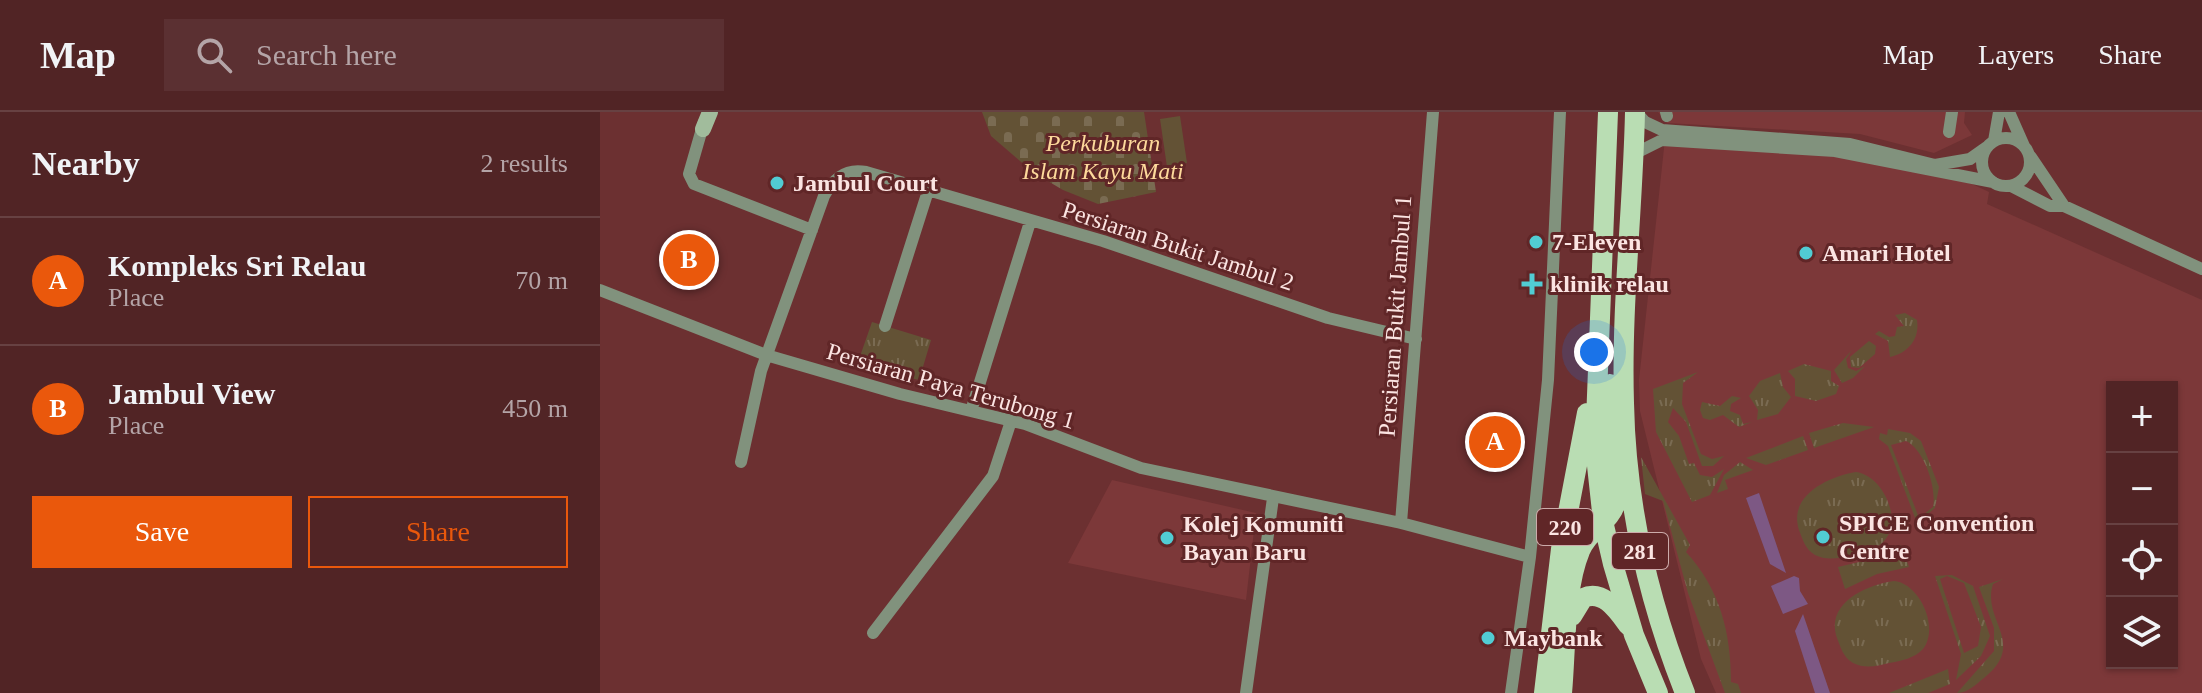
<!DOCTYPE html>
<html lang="en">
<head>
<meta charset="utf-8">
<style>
  :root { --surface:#512425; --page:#5b3032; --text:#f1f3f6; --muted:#b4a4a7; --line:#674142; --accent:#ea580c }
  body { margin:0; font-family:Georgia,serif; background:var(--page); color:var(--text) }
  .controls { position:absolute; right:24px; bottom:24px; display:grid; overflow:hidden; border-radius:0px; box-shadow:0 2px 6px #0004 }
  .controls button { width:72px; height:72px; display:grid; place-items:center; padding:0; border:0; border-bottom:2px solid var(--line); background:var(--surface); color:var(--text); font:40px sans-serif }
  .you { position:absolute; left:994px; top:240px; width:28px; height:28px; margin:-20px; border:6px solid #fff; border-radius:50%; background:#1a73e8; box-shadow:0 0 0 12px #1a73e833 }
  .badge { display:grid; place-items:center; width:52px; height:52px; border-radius:50%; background:var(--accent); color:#fff; font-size:26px; font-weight:700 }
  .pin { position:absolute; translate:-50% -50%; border:4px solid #fff; box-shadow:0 2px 8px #0006 }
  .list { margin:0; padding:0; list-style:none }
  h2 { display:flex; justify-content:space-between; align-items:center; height:104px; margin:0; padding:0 32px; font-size:34px }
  h2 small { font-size:26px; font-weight:400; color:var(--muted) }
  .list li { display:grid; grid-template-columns:52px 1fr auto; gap:24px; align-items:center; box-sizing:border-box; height:128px; padding:0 32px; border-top:2px solid var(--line) }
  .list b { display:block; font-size:30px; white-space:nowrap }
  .list p { margin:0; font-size:26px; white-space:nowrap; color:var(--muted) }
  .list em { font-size:26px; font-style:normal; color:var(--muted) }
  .actions { display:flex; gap:16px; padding:24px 32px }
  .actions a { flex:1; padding:18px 0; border:2px solid var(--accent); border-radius:0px; text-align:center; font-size:28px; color:var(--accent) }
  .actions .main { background:var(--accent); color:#fff }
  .icon { flex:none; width:44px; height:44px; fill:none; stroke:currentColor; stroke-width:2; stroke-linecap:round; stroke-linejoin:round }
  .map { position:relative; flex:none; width:1602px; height:581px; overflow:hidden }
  header { display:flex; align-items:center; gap:48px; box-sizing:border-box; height:112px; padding:0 40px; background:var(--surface); border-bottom:2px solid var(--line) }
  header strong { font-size:38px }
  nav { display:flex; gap:44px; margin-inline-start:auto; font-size:28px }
  .search { width:560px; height:72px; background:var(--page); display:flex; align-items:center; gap:20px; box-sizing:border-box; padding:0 28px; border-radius:0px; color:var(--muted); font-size:30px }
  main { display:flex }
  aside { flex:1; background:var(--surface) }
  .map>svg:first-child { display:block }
  .built { fill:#7c3839; fill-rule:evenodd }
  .cemetery { fill:url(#cemetery-stones) }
  .park { fill:url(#park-tufts); fill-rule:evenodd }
  .garden { fill:#635235 }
  .water { fill:#7d5884 }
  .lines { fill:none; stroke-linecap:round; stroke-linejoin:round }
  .street { stroke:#81927d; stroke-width:12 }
  .secondary { stroke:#a1bc9c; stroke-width:16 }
  .primary { stroke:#b9ddb3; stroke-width:20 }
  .poi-dot { fill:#51ccd3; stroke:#602627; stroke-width:3 }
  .labels { text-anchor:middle; stroke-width:6; stroke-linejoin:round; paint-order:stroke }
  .shield { fill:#602627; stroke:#ccabaa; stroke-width:2 }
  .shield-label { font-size:22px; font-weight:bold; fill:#fbe4e2 }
  .park-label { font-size:24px; font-style:italic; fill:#fdd99b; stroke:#602627 }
  .poi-label { font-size:24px; font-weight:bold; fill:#fbe4e2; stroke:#602627; text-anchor:start }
  .street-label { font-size:24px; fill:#fbe4e2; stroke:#602627 }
</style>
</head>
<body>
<header>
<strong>Map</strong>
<div class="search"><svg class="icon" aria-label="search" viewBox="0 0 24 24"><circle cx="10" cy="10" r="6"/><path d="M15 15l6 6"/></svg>Search here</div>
<nav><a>Map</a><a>Layers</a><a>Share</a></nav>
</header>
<main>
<aside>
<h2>Nearby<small>2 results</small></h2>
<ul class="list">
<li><span class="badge">A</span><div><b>Kompleks Sri Relau</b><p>Place</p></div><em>70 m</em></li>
<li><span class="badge">B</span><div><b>Jambul View</b><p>Place</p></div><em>450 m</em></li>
</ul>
<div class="actions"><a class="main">Save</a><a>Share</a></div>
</aside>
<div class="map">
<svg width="1602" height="581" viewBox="0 0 1602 581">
  <defs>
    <pattern id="cemetery-stones" width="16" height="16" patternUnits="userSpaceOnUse" patternTransform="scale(2)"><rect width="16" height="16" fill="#635235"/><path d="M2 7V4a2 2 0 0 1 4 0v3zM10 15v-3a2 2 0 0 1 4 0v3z" fill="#7a6b52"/></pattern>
    <pattern id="park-tufts" width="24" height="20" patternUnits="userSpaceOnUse" patternTransform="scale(2)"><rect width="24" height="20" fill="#635235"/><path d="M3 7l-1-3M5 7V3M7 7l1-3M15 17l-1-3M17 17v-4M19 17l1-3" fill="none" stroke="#7a6b52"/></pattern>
  </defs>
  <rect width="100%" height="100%" fill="#6c3031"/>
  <path class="built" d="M1058,0H1365L1364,11L1372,23L1334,41L1260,22L1067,11Z
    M1065,27L1261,43L1372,72L1389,80L1387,92L1602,188V581H1116L1101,547L1040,299L1039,268ZM1512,275H1572V551H1512Z
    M512,368L656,401L646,488L468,451Z"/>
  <path class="cemetery" d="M382,0H544L556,80L498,92L463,78L434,61L391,24Z"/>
  <path class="park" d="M1305,201L1317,208C1320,227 1308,241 1290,245L1288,229L1275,222L1279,219L1289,225L1295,224L1297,215L1304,214L1295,203Z
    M272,210L331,228L319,268L257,253Z
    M1269,229L1276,234L1275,242L1259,256L1251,255L1250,245Z
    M1252,238L1246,247L1248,256L1256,259L1265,254L1253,266L1242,271L1234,258Z
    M1204,252L1231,259V269L1239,274L1236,282L1216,289L1195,284V267L1188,259Z
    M1098,260L1083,271L1082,292L1101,342L1112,347L1124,344L1113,354H1102L1086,310L1073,296L1068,310L1079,324L1089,352L1094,351L1100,363L1112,365L1124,357L1110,383L1092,390L1056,320L1053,277Z
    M1180,261L1183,275L1191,285L1178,302L1157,308L1158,298L1149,284L1160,269Z
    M1132,284L1141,286L1131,292L1130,299L1140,303L1143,312L1152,310L1139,315L1123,303L1110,308L1103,306L1100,298L1102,290L1120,294Z
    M1243,311L1274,315L1214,336L1209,321Z
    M1288,317L1310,321L1321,329L1339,375L1335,396L1317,411L1288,334L1279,327L1280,321L1287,323ZM1306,329C1324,337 1337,376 1333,395L1319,406L1291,333Z
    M1203,324L1208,338L1166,353L1146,346Z
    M1041,345L1090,433L1086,440C1120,477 1131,521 1131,570L1138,572L1141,581H1125L1088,481L1063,389L1045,382Z
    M1140,350L1153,358L1125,368L1128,377L1117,381L1124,363Z
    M1256,360C1282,363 1303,407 1285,428C1277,438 1263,440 1252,443C1240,446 1227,449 1215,443C1205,437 1203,428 1199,418C1188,384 1227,365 1256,360Z
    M1301,433L1309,455L1277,462L1245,477L1238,455L1272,447Z
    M1352,463L1373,474L1390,524L1381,544L1356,568L1361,542L1335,464ZM1347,464L1364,471L1381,515L1378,534L1364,541L1340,467Z
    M1403,467L1393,472C1381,508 1428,531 1384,566C1376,572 1368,581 1357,581L1394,539V516L1379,475Z
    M1294,469C1319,471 1340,515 1323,537C1315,546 1301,549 1289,551C1277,554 1265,557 1253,551C1243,545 1241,536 1237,526C1225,492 1265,473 1294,469Z
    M1348,557L1350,572L1328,581H1289Z"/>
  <path class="garden" d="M580,4L587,51L567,55L560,7Z"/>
  <path class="water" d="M1159,381L1186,461L1170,452L1146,386Z
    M1194,464L1199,466L1200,479L1208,492L1183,502L1171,474Z
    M1203,502L1230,581H1215L1195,519Z"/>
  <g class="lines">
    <path class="street" d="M1036,0L1045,10L1062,18L1250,32L1335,53L1370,47L1387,35
      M1066,0L1067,4
      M1409,0L1424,34
      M104,10L89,62L94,72L212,118
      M1349,20L1352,0
      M1382 50a24 24 0 1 1 48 0a24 24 0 1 1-48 0Z
      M1394,29L1399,0
      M1034,42L1062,28L1235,39L1393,70
      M1431,45L1464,94
      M1411,74L1450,94H1464L1602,157
      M0,178L166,243L300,282L425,312L541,356L801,411L930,445
      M285,214L328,79
      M371,299L430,110
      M141,350L161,259L224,84C233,67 246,56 266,60L503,129L728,206L816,227
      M801,411L833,0
      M273,521L393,364L411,309
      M646,581L673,386
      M911,581L930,445L948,268L960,0"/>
    <path class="secondary" d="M103,17L110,0"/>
    <path class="primary" d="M1008,0L995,335L1003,409L1013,452L1034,523L1058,581
      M1035,0C1033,97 1021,194 1024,291C1026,392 1048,488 1085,581
      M972,504L983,486C1003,477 1017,498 1028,513
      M944,581L961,437L987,301
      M962,581C966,539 964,477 980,439C988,418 1011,410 1016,390L1010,272"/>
  </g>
  <g class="poi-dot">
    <circle cx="177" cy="71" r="8"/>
    <circle cx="936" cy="130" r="8"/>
    <circle cx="1206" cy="141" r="8"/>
    <path d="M928 160h8v8h8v8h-8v8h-8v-8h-8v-8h8z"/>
    <circle cx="1223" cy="425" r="8"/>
    <circle cx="567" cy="426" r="8"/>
    <circle cx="888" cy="526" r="8"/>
  </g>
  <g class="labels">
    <g class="shield">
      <rect x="937" y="397" width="56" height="36" rx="6"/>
      <rect x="1012" y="421" width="56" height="36" rx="6"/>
    </g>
    <g class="shield-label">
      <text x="965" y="423">220</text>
      <text x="1040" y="447">281</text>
    </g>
    <g class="park-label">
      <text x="503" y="39">Perkuburan<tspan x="503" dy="28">Islam Kayu Mati</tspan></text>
    </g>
    <g class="poi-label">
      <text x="193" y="79">Jambul Court</text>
      <text x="952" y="138">7-Eleven</text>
      <text x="1222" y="149">Amari Hotel</text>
      <text x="950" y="180">klinik relau</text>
      <text x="1239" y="419">SPICE Convention<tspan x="1239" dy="28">Centre</tspan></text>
      <text x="583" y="420">Kolej Komuniti<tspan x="583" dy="28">Bayan Baru</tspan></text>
      <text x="904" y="534">Maybank</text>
    </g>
    <g class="street-label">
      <text transform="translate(578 134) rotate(18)" y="8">Persiaran Bukit Jambul 2</text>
      <text transform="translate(795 204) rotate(-86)" y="8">Persiaran Bukit Jambul 1</text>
      <text transform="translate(351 274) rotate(16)" y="8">Persiaran Paya Terubong 1</text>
    </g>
  </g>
</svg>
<div class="controls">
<button>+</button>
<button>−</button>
<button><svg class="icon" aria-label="locate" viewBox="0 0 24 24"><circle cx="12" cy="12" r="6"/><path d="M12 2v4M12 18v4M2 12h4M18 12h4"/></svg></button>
<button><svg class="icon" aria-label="layers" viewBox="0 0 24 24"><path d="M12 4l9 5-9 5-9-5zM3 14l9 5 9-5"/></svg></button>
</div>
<div class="you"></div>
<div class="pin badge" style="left:895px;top:330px">A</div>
<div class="pin badge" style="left:89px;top:148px">B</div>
</div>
</main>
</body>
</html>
